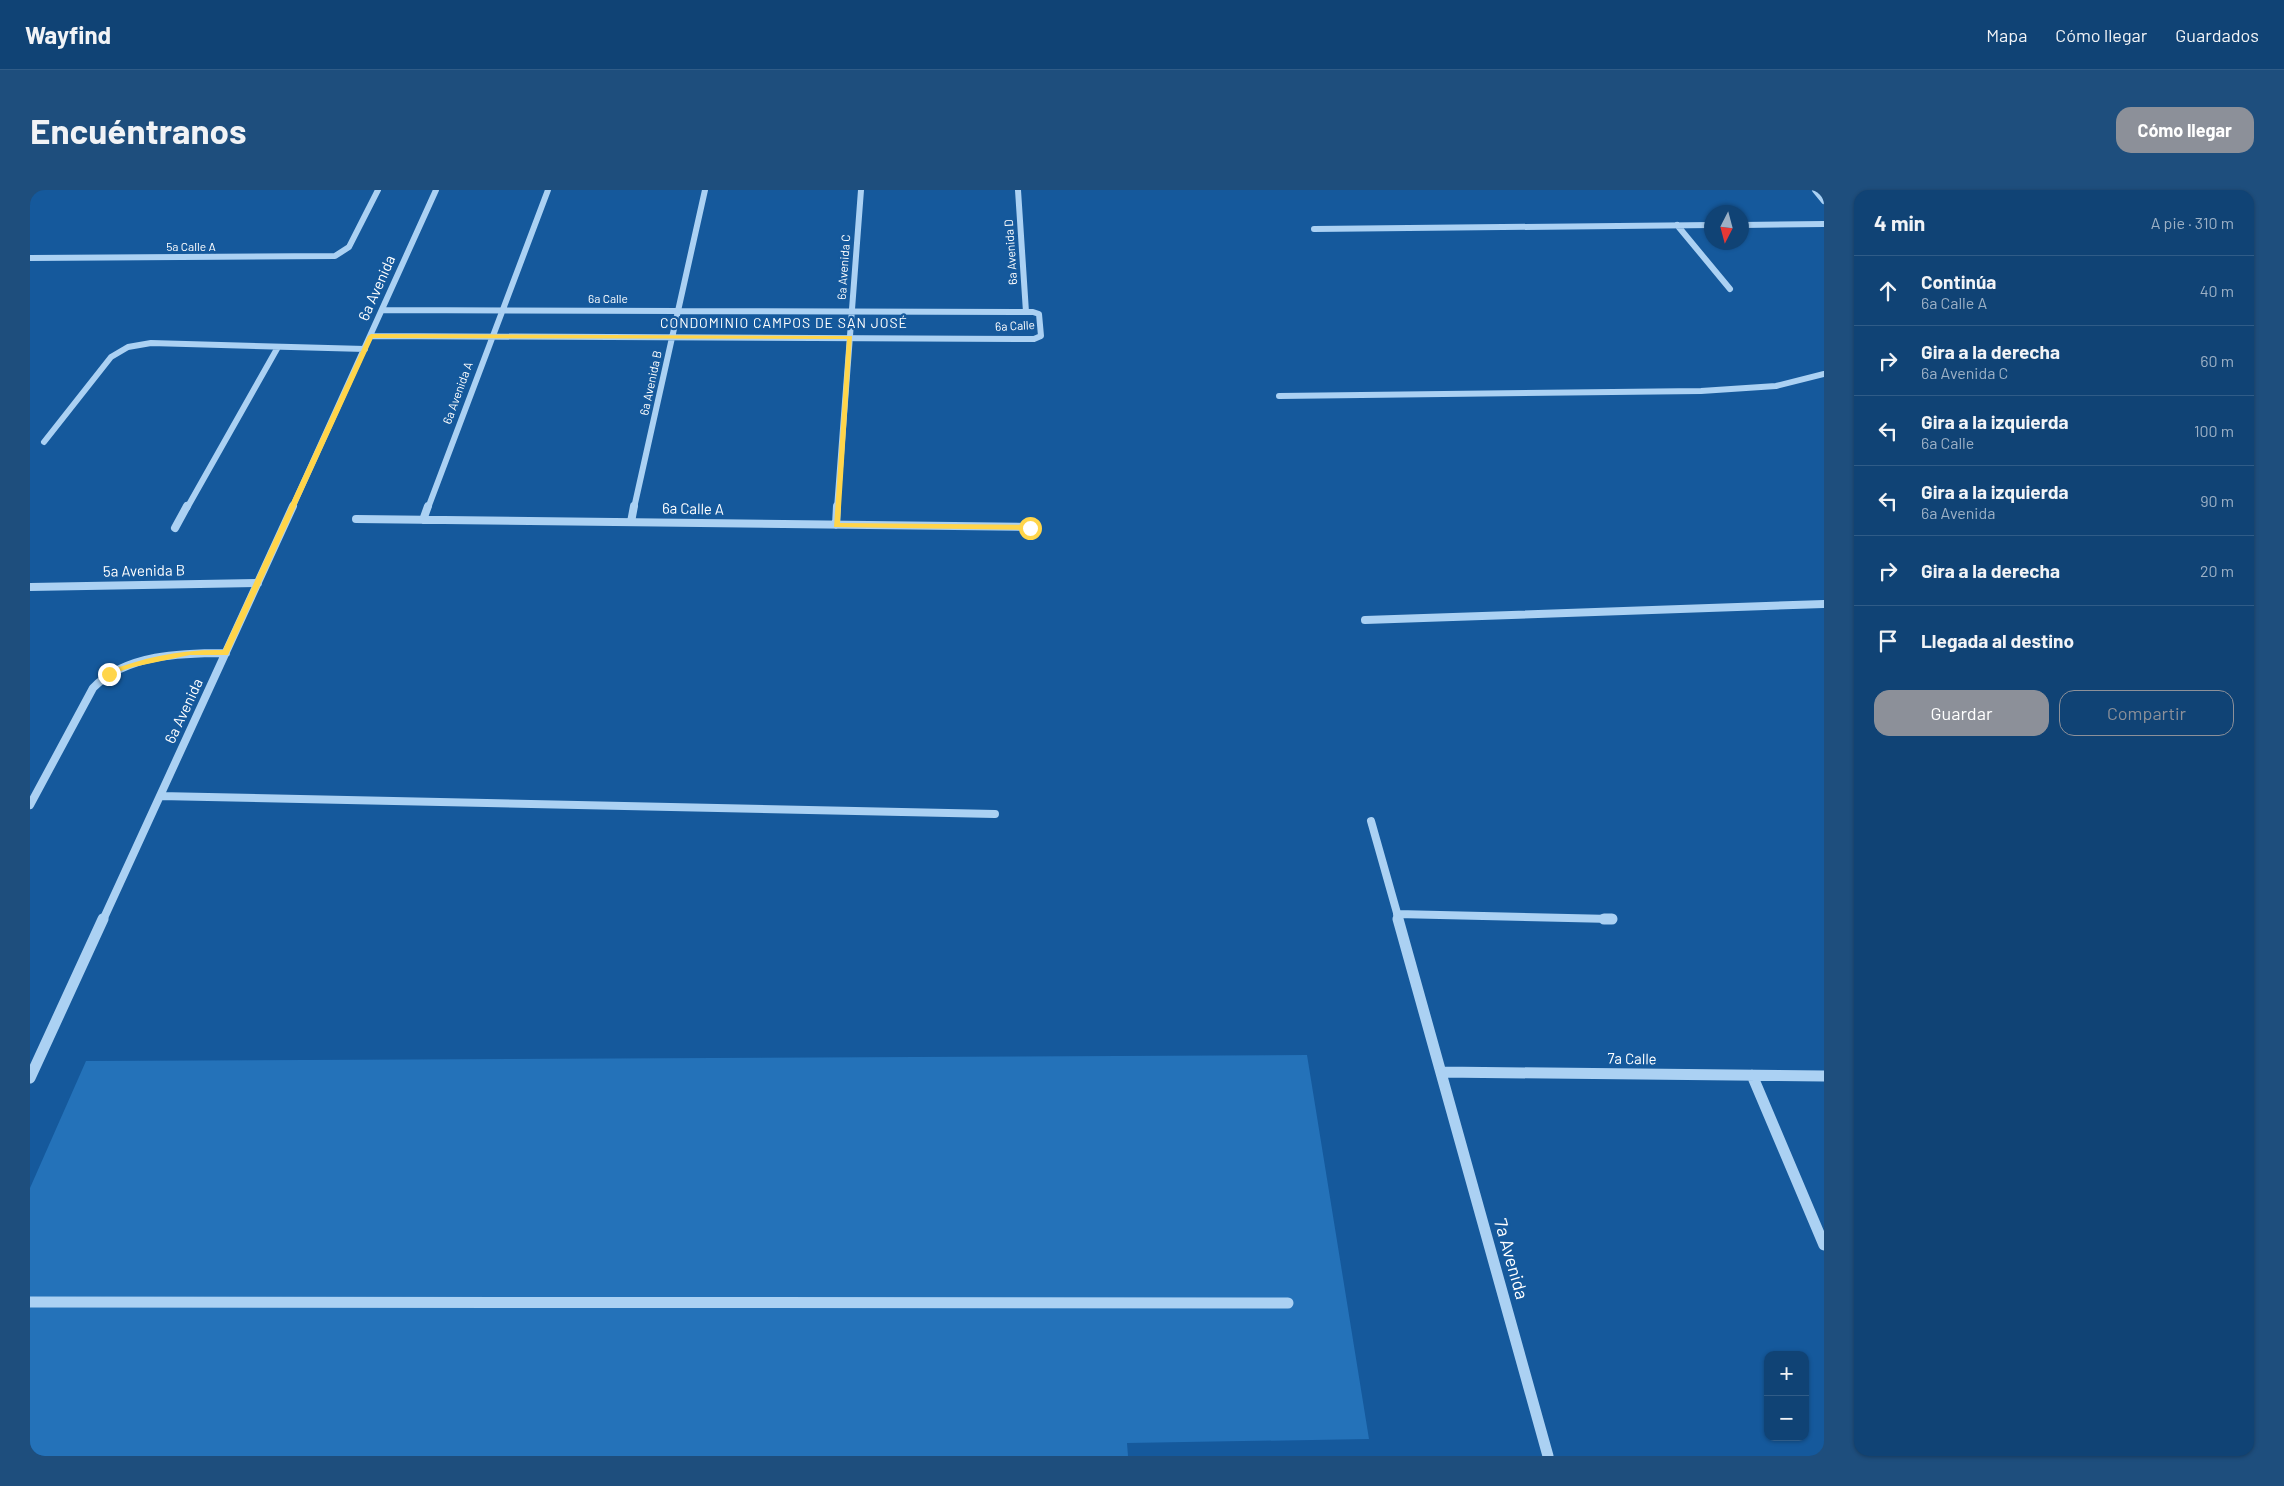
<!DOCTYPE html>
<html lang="es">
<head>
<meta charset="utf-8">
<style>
  :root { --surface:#104375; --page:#1e4e7d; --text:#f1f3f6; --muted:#9cb0c5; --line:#305c87; --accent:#8c9099 }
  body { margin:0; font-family:Barlow,sans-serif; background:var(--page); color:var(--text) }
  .controls { position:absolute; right:15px; bottom:15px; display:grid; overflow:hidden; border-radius:10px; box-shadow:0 1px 4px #0004 }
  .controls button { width:45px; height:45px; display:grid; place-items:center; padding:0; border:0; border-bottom:1px solid var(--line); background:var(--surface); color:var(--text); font:25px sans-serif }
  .compass { position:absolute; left:1674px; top:15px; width:45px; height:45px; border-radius:50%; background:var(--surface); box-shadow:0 1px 4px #0004; rotate:186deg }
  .stop { position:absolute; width:15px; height:15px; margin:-11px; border:4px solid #ffd54a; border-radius:50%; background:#fff }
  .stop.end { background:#ffd54a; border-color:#fff; box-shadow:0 1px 5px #0008 }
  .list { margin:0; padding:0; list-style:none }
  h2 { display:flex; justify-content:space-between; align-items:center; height:65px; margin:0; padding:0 20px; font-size:21px }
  h2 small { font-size:16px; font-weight:400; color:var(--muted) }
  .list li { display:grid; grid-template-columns:32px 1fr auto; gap:15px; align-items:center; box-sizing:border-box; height:70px; padding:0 20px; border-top:1px solid var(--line) }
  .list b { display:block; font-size:19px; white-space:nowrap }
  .list p { margin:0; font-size:16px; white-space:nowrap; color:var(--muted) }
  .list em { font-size:16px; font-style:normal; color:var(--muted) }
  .actions { display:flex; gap:10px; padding:15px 20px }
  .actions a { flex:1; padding:11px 0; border:1px solid var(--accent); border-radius:15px; text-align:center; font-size:18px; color:var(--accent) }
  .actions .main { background:var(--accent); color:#fff }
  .icon { flex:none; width:28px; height:28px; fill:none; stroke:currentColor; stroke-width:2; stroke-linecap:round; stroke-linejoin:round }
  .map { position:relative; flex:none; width:1794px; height:1266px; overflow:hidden; border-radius:15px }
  header { display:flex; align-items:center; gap:30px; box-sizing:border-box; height:70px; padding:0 25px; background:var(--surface); border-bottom:1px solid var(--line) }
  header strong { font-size:24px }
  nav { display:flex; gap:28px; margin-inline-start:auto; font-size:18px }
  .intro { display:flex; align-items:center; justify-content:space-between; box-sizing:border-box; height:120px; padding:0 30px }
  h1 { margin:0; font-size:35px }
  .button { padding:12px 22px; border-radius:15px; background:var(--accent); color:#fff; font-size:18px; font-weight:700 }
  main { display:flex; gap:30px; padding:0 30px }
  aside { flex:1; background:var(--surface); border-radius:15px; box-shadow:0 1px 4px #0004 }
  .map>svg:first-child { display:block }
  .green { fill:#2472b9 }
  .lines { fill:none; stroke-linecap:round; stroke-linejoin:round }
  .minor-far2 { stroke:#abd1f3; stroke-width:6 }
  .minor-far1 { stroke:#abd1f3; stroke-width:8 }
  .minor { stroke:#abd1f3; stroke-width:11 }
  .route { fill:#ffd54a }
  .labels { text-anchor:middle; stroke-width:4.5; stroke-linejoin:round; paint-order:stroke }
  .far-street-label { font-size:12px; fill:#fff; stroke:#15599c }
  .far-neighbourhood-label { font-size:14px; letter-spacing:1px; fill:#fff; stroke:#15599c }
  .street-label { font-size:15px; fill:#fff; stroke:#15599c }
  .near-street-label { font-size:18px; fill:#fff; stroke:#15599c }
</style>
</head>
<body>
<header>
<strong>Wayfind</strong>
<nav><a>Mapa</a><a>Cómo llegar</a><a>Guardados</a></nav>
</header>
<div class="intro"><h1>Encuéntranos</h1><a class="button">Cómo llegar</a></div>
<main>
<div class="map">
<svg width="1794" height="1266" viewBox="0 0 1794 1266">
  <rect width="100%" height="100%" fill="#15599c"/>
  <path class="green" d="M1277,865L1339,1249L1097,1253L1098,1266H0V998L56,871Z"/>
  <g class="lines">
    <path class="minor-far2" d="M988,0L996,122
      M1785,0L1794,11
      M1647,35L1700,99
      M1712,35L1794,34
      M1284,39L1682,35
      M0,68L305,66L319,57L348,0
      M341,146L1004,149L1011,146L1009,124L1003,122L353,120
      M1249,206L1671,201L1746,196L1794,184
      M14,252L81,167L98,157L121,153L335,159
      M157,318L248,157
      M262,318L406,0
      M398,318L518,0
      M604,318L675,0
      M807,318L831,0"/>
    <path class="minor-far1" d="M326,329L1000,337
      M393,330L398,316
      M601,332L604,316
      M806,335L807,316
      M145,338L157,316
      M0,397L228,393
      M1335,430L1794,414
      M130,606L965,624
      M0,615L63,498C96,464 152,463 196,463
      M1341,631L1369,730
      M1367,724L1582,729
      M73,730L263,316"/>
    <path class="minor" d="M1368,729L1518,1266
      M1574,729H1582
      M1411,882L1794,886
      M1722,885L1794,1055
      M0,888L73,729
      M0,1112L1258,1113"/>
  </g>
  <path class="route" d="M341,144L822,146L810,333L1000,335L1003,338L1000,340L804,337L817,149L343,148L198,465H160L103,477L76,486V482C114,467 153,459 193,460L338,146Z"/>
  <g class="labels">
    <g class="far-street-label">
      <text x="161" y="61">5a Calle A</text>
      <text transform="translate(981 62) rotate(-94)" y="4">6a Avenida D</text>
      <text transform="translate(814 77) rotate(-86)" y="4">6a Avenida C</text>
      <text x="578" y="113">6a Calle</text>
      <text transform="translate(985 136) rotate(-3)" y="4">6a Calle</text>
      <text transform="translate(621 193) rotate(-78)" y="4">6a Avenida B</text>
      <text transform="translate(428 203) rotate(-70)" y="4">6a Avenida A</text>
    </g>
    <g class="far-neighbourhood-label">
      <text x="754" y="138">CONDOMINIO CAMPOS DE SAN JOSÉ</text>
    </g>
    <g class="street-label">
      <text transform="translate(347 98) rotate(-66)" y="5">6a Avenida</text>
      <text transform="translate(663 319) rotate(1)" y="5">6a Calle A</text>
      <text transform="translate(114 381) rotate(-1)" y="5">5a Avenida B</text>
      <text transform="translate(154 521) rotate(-65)" y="5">6a Avenida</text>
      <text transform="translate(1602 869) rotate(1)" y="5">7a Calle</text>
    </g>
    <g class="near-street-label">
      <text transform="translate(1481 1069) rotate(74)" y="6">7a Avenida</text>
    </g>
  </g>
</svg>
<div class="controls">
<button>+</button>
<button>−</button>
</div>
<svg class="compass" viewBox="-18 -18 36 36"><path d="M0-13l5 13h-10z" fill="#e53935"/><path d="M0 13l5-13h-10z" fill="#9cb0c5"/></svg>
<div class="stop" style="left:1000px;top:338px"></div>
<div class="stop end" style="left:79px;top:484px"></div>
</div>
<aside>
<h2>4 min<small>A pie · 310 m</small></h2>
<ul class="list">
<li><svg class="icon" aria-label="ahead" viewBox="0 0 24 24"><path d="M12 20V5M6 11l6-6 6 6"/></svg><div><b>Continúa</b><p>6a Calle A</p></div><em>40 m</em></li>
<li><svg class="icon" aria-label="right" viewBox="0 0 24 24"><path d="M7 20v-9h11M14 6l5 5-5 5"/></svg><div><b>Gira a la derecha</b><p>6a Avenida C</p></div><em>60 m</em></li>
<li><svg class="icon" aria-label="left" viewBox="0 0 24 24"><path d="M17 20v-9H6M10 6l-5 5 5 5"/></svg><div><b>Gira a la izquierda</b><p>6a Calle</p></div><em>100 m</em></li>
<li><svg class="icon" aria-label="left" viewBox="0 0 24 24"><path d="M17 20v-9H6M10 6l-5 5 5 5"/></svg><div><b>Gira a la izquierda</b><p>6a Avenida</p></div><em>90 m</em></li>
<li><svg class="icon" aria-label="right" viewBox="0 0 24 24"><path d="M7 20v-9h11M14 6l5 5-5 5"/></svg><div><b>Gira a la derecha</b></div><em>20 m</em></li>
<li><svg class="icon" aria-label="arrive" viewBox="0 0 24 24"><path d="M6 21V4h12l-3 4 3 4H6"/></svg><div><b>Llegada al destino</b></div></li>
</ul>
<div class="actions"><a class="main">Guardar</a><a>Compartir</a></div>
</aside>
</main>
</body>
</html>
